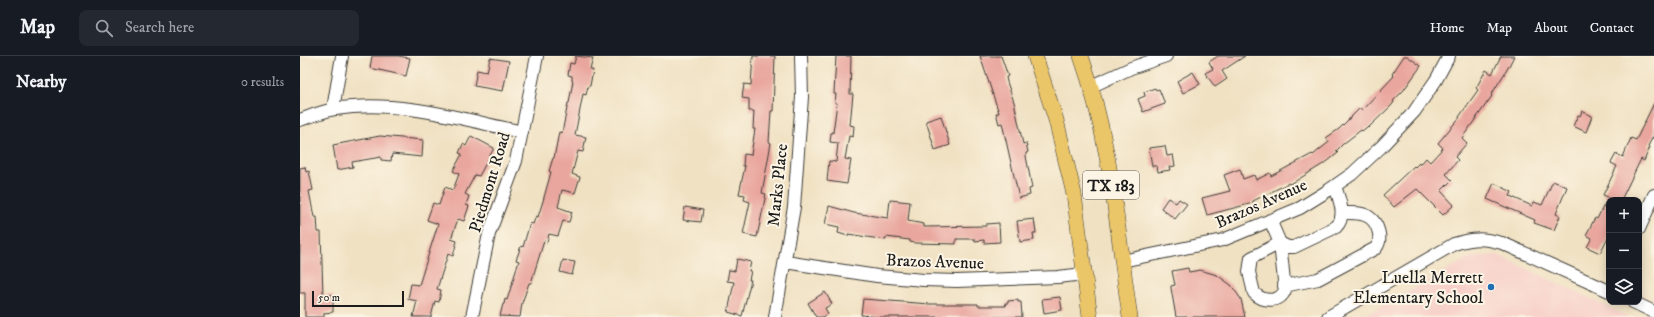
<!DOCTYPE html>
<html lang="en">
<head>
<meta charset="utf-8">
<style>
  :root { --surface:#171b24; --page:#242831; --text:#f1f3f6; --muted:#9ea1a6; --line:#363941 }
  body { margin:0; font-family:"IM FELL DW Pica",serif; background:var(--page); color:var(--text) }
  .controls { position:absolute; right:12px; bottom:12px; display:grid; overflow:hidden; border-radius:8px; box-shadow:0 2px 10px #0003 }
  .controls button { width:36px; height:36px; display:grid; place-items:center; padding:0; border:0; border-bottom:1px solid var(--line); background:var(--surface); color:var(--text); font:20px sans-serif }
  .scale { position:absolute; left:12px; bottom:10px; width:92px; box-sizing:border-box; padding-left:4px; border:2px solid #1c1c1c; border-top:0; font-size:11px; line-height:14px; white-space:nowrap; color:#1c1c1c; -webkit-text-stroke:3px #fcf5e5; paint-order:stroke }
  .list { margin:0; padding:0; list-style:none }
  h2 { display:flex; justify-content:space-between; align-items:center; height:52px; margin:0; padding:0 16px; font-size:17px }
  h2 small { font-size:13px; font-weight:400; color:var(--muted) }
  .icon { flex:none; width:22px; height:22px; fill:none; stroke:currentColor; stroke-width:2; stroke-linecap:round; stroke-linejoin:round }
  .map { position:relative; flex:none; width:1354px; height:261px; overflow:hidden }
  header { display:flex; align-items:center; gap:24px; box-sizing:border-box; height:56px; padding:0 20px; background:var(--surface); border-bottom:1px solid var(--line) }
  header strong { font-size:19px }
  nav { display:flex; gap:22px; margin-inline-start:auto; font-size:14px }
  .search { width:280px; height:36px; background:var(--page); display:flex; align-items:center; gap:10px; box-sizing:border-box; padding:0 14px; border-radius:8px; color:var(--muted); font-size:15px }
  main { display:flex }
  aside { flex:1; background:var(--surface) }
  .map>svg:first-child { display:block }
  .built { fill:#f7d0c9 }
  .building { fill:#e9a69e }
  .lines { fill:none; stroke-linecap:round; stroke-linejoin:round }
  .minor-casing { stroke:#3c3a35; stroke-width:14 }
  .major-casing { stroke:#3c3a35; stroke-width:16 }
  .minor { stroke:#fff; stroke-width:12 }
  .major { stroke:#ebc669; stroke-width:15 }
  .poi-dot { fill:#1f6fb2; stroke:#fcf5e5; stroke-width:1.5 }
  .labels { text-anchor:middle; stroke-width:4; stroke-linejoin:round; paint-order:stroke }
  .shield { fill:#fcf5e5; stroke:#5f5d58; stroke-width:1 }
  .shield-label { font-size:16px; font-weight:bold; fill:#1c1c1c }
  .street-label { font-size:17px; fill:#1c1c1c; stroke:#fcf5e5 }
  .poi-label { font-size:17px; fill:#1c1c1c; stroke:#fcf5e5; text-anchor:end }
</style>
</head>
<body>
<header>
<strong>Map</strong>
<div class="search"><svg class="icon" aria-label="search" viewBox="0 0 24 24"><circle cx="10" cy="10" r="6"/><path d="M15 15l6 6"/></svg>Search here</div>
<nav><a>Home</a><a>Map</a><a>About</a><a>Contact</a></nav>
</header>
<main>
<aside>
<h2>Nearby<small>0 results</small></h2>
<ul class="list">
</ul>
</aside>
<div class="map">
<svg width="1354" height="261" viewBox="0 0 1354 261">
  <rect width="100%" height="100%" fill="#fcf5e5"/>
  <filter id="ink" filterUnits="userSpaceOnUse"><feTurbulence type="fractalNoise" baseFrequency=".025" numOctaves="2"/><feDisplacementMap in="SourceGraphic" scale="8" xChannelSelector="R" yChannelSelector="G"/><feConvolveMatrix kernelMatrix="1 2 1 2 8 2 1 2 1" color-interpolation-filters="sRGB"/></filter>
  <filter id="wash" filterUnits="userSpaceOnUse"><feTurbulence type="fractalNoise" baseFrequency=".012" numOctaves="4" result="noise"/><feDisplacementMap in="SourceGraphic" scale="16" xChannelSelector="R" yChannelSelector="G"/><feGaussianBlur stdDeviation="0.9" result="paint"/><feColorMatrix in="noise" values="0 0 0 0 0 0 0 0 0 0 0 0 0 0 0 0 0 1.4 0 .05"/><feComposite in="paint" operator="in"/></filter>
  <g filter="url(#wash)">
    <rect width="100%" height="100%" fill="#f0e1c2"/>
    <path class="built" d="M1198,199L1329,261H1062L1171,201Z"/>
    <g id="blocks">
      <path class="building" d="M72,0H98L110,2L106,20L70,12Z
        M276,0L293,2L290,14H293L290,30H288L286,39L283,38L275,79L286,81L283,96L278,95L272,118L280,121L275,137L262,134L258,151L272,156L269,166L263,165L258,180L249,178L247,186L244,185L231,227H229L222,247L220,261L200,260L203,248H204L205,243L207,244L219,205L216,204L221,190L223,191L230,167L233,168L236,160L238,161L243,145L251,116L249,115L253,102H254L259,76L262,77L268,47H269L273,25H272V20L268,19L270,7L274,8Z
        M453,0H475L473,55H471L469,86L471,87L462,137L466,138L457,181L443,178L450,146L444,144L445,139L439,138L445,110H443L444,98L451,99L455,73H453L454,55H449V43L442,42L444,28L451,29Z
        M536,0H551L550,38H553L550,69L554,70L553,81L549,80L545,103L551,104L547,128L527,125L529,105L536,106L538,87L530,86L531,77H533L537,47H535L536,38H534Z
        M680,0H701L708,20L706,21L707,26L714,46L723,88L726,87L728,96L726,97V100L732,132L729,133L730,139L719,142L702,67L699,68L696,57H699Z
        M918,0H945L922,15L927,23L915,31L905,17L913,13L909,6Z
        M1104,0H1107L1121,10L1103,35L1093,45L1094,46L1091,50L1068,72L1067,71L1062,75L1061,74L1043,88L1036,95L1038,97L1028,105L994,126L989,128V127L953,145V147L907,159L902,142L930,135L924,119L940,113L943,123L954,119L956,124L970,117L971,120L1012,98L1013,99L1029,86L1026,82L1039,73L1060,52L1062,54L1094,20L1092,18Z
        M1201,0H1214L1208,12L1191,39L1192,40L1162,82L1167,87L1155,101L1158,104L1146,118L1152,124L1141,135L1154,149L1143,159L1117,133L1094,151L1083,139L1114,110L1115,111L1119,107L1120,109L1126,102L1130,106L1143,92L1138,87L1160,61H1159L1178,34L1176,32L1186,14L1192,18Z
        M190,2L209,5L203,35L174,30L177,14L187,16Z
        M893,16L900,28L883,37L877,25Z
        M855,32L856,34L859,33L865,48L843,56L838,43L845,40L844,36Z
        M1354,47V79L1348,90L1350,91L1344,105L1341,103L1321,144H1309V179L1300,197L1287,191L1292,182L1286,179L1295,162L1297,163L1308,141L1303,139L1317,110L1311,107L1316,98L1323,101L1331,82L1336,84Z
        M1282,55L1292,60L1286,76L1273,70L1278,59L1280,60Z
        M641,60L650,89L635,94L626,65Z
        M80,80L123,84L122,101L92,98L91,105L81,104V101L52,106L53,111L37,114L33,89Z
        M171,80L194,92L179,120L175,119L165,138L169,140L166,149L169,150L164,165L158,163L151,183L157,185L153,200L148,198L137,233L141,234L139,246L135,245L131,261H113L117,245L108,243L111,228L119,229L138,168L127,164L133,147L139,149L145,131L153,134L159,118L153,115L162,98L159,97L163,88L166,90Z
        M865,90L867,100L873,99L875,110L869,111L870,114L858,116L857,110H852L849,92Z
        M5,111L6,116L9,115L13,134L9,135L14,161H17L18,176H21L23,239H33V256L24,257V261H5V237H0V112Z
        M1253,125L1267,131L1256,158L1260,160L1254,174L1234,167L1235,164L1187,143L1194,127L1212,136L1210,140L1232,150L1234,146L1242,149Z
        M868,142L876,147L879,143L887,148L875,163L861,152Z
        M590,144L610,146L608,165L624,168V171L686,170V168L699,167L700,186L684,187V184L675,185V183H656V188L615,187L610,186V184L586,181V184L548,178V180L538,177L539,171L525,168L529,150L554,157L588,162Z
        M385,151L403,154L401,166L383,164Z
        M734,163L736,177H733L734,184L720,186L717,165Z
        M437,203L451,206L449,215H451L449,224H451L442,260L428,256L434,226L427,225L429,214L435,215Z
        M263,204L275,206L272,219L260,216Z
        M888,212L889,216L900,214L917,219L931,229L941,243L945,261H876L871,232V230L875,229L872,215Z
        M525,236L532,248L525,252L528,258L522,261H516L508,247Z
        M760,241L762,254L744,257L742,243Z
        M563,243L630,248H678V250H706L705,247H708V245L718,244V246H721L722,261H579L561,259Z"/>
    </g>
  </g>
  <g filter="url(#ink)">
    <use href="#blocks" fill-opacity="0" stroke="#3c3a35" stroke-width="1"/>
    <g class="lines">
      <defs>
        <path id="minor" d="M792,30L831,12L866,0
          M33,53L42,0
          M0,64C11,60 23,55 35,53C98,43 161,63 222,76
          M970,164L980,187L988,191H994L1036,171C1047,160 1039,143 1035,130
          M1339,173L1354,139
          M980,187L985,234C980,247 963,246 954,237L949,216L951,202Z
          M822,205L923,184L1000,152L1029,134L1052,118L1081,91L1114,56L1136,24L1149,0
          M485,206L577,220L624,224L657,225L758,221L784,218
          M984,230L1018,223L1076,192C1083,183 1078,167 1069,161C1062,156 1050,157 1043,157
          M1333,246L1354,256
          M172,261L189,178L216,105L237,0
          M475,261L494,151L502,41L501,0
          M1028,261L1154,188C1174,182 1182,182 1202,187L1309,235"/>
        <path id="major" d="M735,0L756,64L774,138L790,261
          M781,0C811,84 817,174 830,261"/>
      </defs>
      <use href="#minor" class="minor-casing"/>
      <use href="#major" class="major-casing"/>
      <use href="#minor" class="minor"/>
      <use href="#major" class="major"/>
    </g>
  </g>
  <circle class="poi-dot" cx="1191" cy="231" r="4"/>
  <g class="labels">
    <rect class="shield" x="783" y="115" width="56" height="28" rx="3"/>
    <g class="shield-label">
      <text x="811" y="135">TX 183</text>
    </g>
    <g class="street-label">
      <text transform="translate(189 126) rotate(-73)" y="6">Piedmont Road</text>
      <text transform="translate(477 129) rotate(-84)" y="6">Marks Place</text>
      <text transform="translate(961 147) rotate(-24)" y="6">Brazos Avenue</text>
      <text transform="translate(635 205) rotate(2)" y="6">Brazos Avenue</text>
    </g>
    <g class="poi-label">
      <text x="1183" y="227">Luella Merrett<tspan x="1183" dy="20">Elementary School</tspan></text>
    </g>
  </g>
</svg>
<div class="controls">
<button>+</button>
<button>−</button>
<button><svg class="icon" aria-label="layers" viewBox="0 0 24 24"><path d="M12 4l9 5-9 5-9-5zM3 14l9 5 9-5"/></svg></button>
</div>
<div class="scale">50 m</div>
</div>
</main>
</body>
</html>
